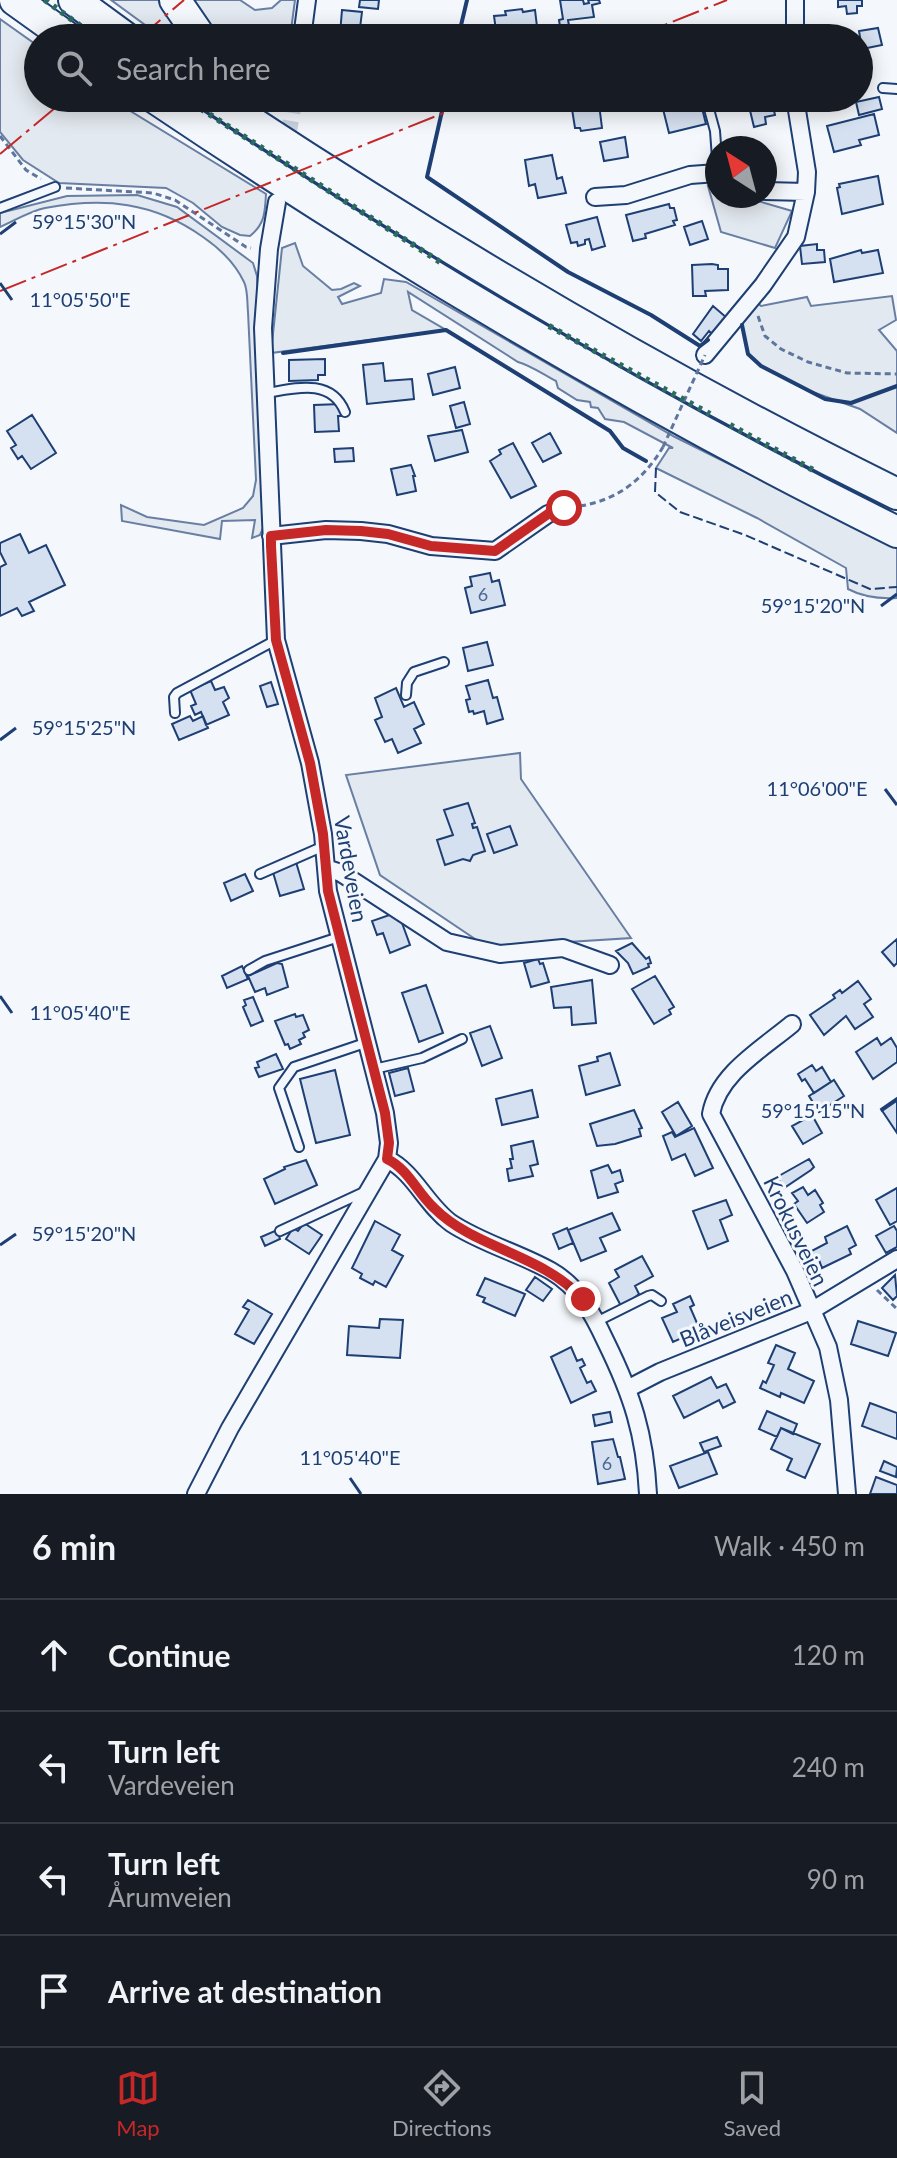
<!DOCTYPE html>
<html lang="en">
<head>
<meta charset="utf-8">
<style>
  :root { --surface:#171b24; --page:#242831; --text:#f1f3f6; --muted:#9ea1a6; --line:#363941; --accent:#c62828 }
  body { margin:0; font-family:Lato,sans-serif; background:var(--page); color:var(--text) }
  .compass { position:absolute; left:705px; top:136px; width:72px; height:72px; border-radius:50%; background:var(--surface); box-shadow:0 4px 20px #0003; rotate:324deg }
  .stop { position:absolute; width:24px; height:24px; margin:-18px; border:6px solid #c62828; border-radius:50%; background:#fff }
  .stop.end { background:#c62828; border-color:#fff; box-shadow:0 2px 8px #0008 }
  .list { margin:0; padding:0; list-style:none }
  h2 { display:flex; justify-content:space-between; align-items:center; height:104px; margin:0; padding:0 32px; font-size:34px }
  h2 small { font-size:26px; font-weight:400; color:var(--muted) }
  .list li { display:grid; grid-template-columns:52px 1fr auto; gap:24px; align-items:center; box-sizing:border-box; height:112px; padding:0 32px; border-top:2px solid var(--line) }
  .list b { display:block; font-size:30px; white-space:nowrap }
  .list p { margin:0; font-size:26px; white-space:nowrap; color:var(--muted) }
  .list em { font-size:26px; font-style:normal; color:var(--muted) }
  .icon { flex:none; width:44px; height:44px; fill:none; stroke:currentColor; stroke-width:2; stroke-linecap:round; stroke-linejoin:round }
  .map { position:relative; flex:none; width:897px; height:1494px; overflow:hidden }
  .search { position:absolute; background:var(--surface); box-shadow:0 4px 20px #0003; left:24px; right:24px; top:24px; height:88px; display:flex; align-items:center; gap:20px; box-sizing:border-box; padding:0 28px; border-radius:44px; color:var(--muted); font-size:30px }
  .sheet { height:552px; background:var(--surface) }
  nav { display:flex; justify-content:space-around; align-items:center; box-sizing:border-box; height:112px; border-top:2px solid var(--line); background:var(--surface); font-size:22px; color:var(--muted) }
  nav a { display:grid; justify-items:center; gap:4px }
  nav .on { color:var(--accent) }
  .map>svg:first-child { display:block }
  .green { fill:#e3e9f0; stroke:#687fa3; stroke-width:2 }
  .building { fill:#d5e0f0; stroke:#1d3f73; stroke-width:2 }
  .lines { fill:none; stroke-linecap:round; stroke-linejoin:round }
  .minor-tunnel { stroke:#c9d2e0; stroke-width:16; stroke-dasharray:16 8; stroke-linecap:butt }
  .service-casing { stroke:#1d3f73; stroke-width:12 }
  .minor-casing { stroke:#1d3f73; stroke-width:20 }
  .motorway-casing { stroke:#1d3f73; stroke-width:34 }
  .path { stroke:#5e769c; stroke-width:3; stroke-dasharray:6 4; stroke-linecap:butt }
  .service { stroke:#f4f7fb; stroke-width:8 }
  .minor { stroke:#f4f7fb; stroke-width:16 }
  .motorway { stroke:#f4f7fb; stroke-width:30 }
  .path-bridge { stroke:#5e769c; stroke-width:3; stroke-dasharray:6 4; stroke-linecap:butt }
  .hedge { stroke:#2c6c60; stroke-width:6; stroke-dasharray:4 6; stroke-linecap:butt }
  .fence { stroke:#1d3f73; stroke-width:2; stroke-dasharray:10 4; stroke-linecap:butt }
  .wall { stroke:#1d3f73; stroke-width:4 }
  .power { stroke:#c62828; stroke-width:2; stroke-dasharray:28 6 4 6; stroke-linecap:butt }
  .route { stroke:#c62828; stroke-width:10 }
  .ticks { fill:none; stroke:#1d3f73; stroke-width:3 }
  .labels { text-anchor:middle; stroke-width:6; stroke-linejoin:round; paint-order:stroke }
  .number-label { font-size:18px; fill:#4b6792 }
  .street-label { font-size:22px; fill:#1d3f73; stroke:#f4f7fb }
  .ticks-label { font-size:20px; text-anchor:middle; fill:#1d3f73; stroke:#f4f7fb; stroke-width:6; stroke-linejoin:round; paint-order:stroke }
</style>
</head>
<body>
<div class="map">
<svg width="897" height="1494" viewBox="0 0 897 1494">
  <rect width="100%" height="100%" fill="#f4f7fb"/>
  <path class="green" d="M111,0H165L189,38H163Z
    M187,0H240L255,10L272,8L281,0H295L290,38H212Z
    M0,19L38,46V98H109L266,194C265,212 265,224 250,236L240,235L222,227L193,203L166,188L59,183L23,160L0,132Z
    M708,186L717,189V196H741L792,211L775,248L721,232Z
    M137,195L177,207L253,263L257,276L265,469L263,528L260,535L252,538L255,520L222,521L220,539L122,521L121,505L147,517L204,525L243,508L253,496L256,480L248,312C247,302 248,290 244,282C235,263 219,248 203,237C154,202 104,197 45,208C30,211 14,221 0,227V213L67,196Z
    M295,243L303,266L332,290L341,289L354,283L360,286L338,297L342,304L381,293L384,279L406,282L675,437L897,548V598C880,599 863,597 848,589L846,568L757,518L656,468L669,448H673L624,422L605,419L598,408L591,407L590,402L577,400L558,388L556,381C544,375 532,366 518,362L408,292L412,310L446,330L271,353L282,248Z
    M892,296L896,320L879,330L897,351V433L860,409L807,390L761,366L748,354L742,325L743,312L754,300L761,306L807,297L811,306Z
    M520,753L521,779L631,938L487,947L380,875L346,775Z"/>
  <path class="building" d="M360,0H379L378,9L359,7Z
    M560,0H583L584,4L589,3L588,0H599L600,3L592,5L594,17L568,20L570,31L561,33L559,20L563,19Z
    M838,0H862V6H857V13L847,14L846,6L838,7Z
    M522,9L523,12L535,10L538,35L528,38H497L494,16L506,15L505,11Z
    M342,10L362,12L359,36L340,34Z
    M878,28L882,45L862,49L859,31Z
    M879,97L882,109L859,115L856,102Z
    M747,98H779L780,105L773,106L775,115L765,117L766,124L754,127Z
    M700,100L706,124L669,133L663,109Z
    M599,104L602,128L581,131L580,128H575L572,109Z
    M874,114L879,135L859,140L861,145L834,152L827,126Z
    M625,137L628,157L604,161L600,142Z
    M552,155L557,179L562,177L566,193L538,198L535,184L529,186L525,160Z
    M878,176L883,204L842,214L837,188L840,187L839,184Z
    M669,204L670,208H674L677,220L673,221L675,225L645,234L646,238L633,241L626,215Z
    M597,217L605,246L592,250L589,239L585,240V244L578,246L577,242L571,243L566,225Z
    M702,221L708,239L690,245L684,227Z
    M817,244V250H824L825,262L802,264L800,246Z
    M861,250L862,253L878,250L883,273L834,282L830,259Z
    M692,265L712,264L718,265V269H728V290L705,291L706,296H693Z
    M713,306L727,318L713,335L709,331L701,341L693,334Z
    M325,359V375H318V380L289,381V360Z
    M383,363L385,381L412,379L414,399L367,404L363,365Z
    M455,367L460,388L433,395L428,374Z
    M464,402L470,424L456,428L450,406Z
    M341,404L342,416H338L339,431L315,432L314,405Z
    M32,415L56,453L31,469L22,456L18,459L11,448L16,445L7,431Z
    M462,430L468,452L435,461L428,436Z
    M550,433L561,453L543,462L532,443Z
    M513,443L536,486L511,498L490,461L501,454L499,450Z
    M353,448L354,461L335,462L334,449Z
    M411,465L415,476H413L416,491L397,495L391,469Z
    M20,534L29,553L46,545L65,585L29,602L34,611L22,616L17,608L0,616V567L6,564L0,552V543Z
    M490,573L492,582L499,580L505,605L471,613L465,588L472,586L470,577Z
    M487,642L493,665L468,671L463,648Z
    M488,680L493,698L497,697L503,719L487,724L484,711L474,714L473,711L469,712L466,700L470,699L466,686Z
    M211,681L215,690L224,687L229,698L223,702L229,715L206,725L201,712L195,715L191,706L196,704L190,690Z
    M271,682L278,704L267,707L260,686Z
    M396,688L404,707L414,702L424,724L414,729L421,743L398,753L392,739L385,742L375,720L382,717L375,698Z
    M190,716L193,721L203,716L208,728L179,740L172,724Z
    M468,803L475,823L472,824L473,828L477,827L485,851L473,855L470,861L463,859L445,865L437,840L453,835L444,810Z
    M510,826L517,845L494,853L487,834Z
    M296,862L304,889L280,896L272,869Z
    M245,874L253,891L231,901L224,883Z
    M398,912L410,945L390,953L383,933L377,935L372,921Z
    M897,939V963L894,966L882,952Z
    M632,943L646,959L649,957L651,963L648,964L649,967L633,974L628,963L616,951Z
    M538,959L540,964L543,963L549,982L531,987L524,963Z
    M277,963L282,964L288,987L267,995L265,988L255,992L248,976Z
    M242,966L248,979L227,988L222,976Z
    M655,976L674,1007L669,1010L671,1014L654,1024L632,989Z
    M592,980L596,1023L572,1025L571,1007L554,1008L551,987Z
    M858,981L871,999L864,1004L873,1017L855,1029L846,1016L824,1035L810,1015L835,998L833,995L840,990L842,993Z
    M426,985L443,1033L419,1042L402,993Z
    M253,997L263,1021L251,1026L243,1007L246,1005L244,1000Z
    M295,1014L296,1017L303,1015L309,1030L303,1033L305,1037L299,1040L301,1044L290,1049L288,1044L285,1045L275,1021Z
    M490,1026L502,1058L482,1066L470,1033Z
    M877,1038L881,1045L891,1038L897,1048V1062L873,1079L856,1052Z
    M610,1053L620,1085L586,1095L579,1066L598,1061L597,1057Z
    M276,1054L283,1069L259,1077L255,1068L259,1067L257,1062Z
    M812,1065L816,1071L822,1067L831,1082L814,1093L805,1079L802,1081L798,1074Z
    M408,1068L414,1091L395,1096L389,1073Z
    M335,1070L350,1135L316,1143L300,1079Z
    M834,1080L844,1096L819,1112L809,1096Z
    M532,1090L538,1117L502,1125L496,1099Z
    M897,1098V1133L881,1109Z
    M678,1102L692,1126L676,1136L662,1112Z
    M634,1110L642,1128L639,1129L641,1136L615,1144L597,1146L590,1124Z
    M812,1115L822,1133L803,1144L792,1126Z
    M694,1128L713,1168L695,1176L685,1154L672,1160L663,1136L672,1132L675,1137Z
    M533,1141L538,1164L530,1166L533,1176L509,1181L507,1169L512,1168L510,1159H513L511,1146Z
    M809,1159L814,1167L811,1170L784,1188L777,1177Z
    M306,1160L317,1185L275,1204L264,1179L285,1169L284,1167Z
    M608,1165L612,1173L620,1170L623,1181L615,1184L618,1192L598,1198L591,1171Z
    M803,1187L808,1195L815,1190L823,1203L820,1205L824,1212L807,1223L794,1204L798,1201L792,1193Z
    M897,1188V1221L890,1225L876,1200Z
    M726,1200L732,1215L720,1220L728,1241L708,1249L693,1211Z
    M612,1213L620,1230L600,1238L606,1251L581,1261L568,1230Z
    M375,1221L400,1235L392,1250L403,1256L386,1287L375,1281L373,1285L360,1278L362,1274L352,1268Z
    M304,1223L322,1235L309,1254L286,1239L293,1228L298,1231Z
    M847,1226L856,1245L849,1249L851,1254L822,1268L819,1260L809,1265L804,1255L827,1243L825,1237Z
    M894,1226L897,1231V1247L886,1253L876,1236Z
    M567,1228L573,1243L559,1249L553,1234Z
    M277,1230L280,1239L265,1246L261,1237Z
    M642,1256L653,1276L635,1286L639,1294L622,1308L609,1283L619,1277L615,1270Z
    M895,1275L897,1296L893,1300L882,1288Z
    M535,1277L552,1289L543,1301L526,1290Z
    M485,1278L525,1294L515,1316L483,1302L485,1298L477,1295Z
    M690,1296L694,1305L690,1307L700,1330L673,1342L662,1318L677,1312L673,1304Z
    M248,1300L272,1314L254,1344L235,1334L249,1310L243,1307Z
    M380,1319L403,1320L400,1358L347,1355L349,1326L379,1328Z
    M858,1321L896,1333L888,1356L851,1344Z
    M776,1345L795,1353L788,1369L814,1381L804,1403L781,1393L780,1397L760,1388L763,1381L766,1383L774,1365L768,1363Z
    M571,1347L577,1361L582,1359L585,1365L580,1368L587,1383L591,1381L596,1391L571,1403L551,1357Z
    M711,1377L717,1388L726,1384L735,1402L723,1408L719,1400L684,1418L673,1396Z
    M870,1403L897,1413V1439L862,1426Z
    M767,1411L797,1424L793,1434L781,1428L777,1437L759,1429Z
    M610,1412L612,1422L595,1426L593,1415Z
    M781,1428L820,1444L805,1478L787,1470L792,1459L771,1449Z
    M717,1437L721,1446L704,1452L700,1443Z
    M613,1439L618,1457H620L625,1479L598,1484L592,1442Z
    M708,1452L717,1474L679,1488L670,1466Z
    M884,1461L897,1467L896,1477L880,1471Z
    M876,1477L897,1485V1494H870Z"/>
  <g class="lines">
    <path class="minor-tunnel" d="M280,184L294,102"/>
    <defs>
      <path id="service" d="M883,88L897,89
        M706,98L715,131L717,158
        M0,208L55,187
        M267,393C296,388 331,378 345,412
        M406,695L407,683L414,672L444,662
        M175,713L174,697L177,693L276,640
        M260,874L324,846
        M249,970L265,961L339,937
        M374,1069L422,1058L462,1039
        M299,1147L279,1088L294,1067L368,1042
        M280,1231L364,1192
        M596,1322L648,1296L652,1295L661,1301"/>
      <path id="minor" d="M795,0V38
        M302,38L307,0
        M294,102L295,98
        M765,191L806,192L807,172L795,98
        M595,197L626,195L690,175L717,173
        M705,355L763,285L796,237L806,192
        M271,536L326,530L361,531L388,534L431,546L495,551L548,514L564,508
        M326,868L341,873L447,942L500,954L563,948L610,965
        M792,1024C762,1049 718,1074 711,1114L795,1271L828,1347L839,1400L847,1494
        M387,1159C414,1172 426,1205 451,1223C481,1243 519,1253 551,1271C579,1287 593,1314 606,1342C632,1395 645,1434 648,1494
        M629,1388L660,1372L811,1311L897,1259
        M196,1494L230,1428L387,1159L389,1143L385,1113L328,891L323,834L310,763L276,640L263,328L269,249L277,202"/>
      <path id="motorway" d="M15,0L68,38
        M74,0L126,38
        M175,0L201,38
        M155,98C393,258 640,405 897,532
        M215,98C434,243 661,378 897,494"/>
    </defs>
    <use href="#service" class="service-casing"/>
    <use href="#minor" class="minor-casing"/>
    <use href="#motorway" class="motorway-casing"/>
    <path class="path" d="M0,136L26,170L41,179
      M66,188L153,193L175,200L246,247L251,248
      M758,316L765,336L781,349L808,362L847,373L897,374
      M580,506C618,500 644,479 663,447
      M877,1290L897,1309"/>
    <use href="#service" class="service"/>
    <use href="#minor" class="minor"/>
    <use href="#motorway" class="motorway"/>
    <path class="path-bridge" d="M663,447L705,355"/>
    <path class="hedge" d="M45,0L97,38
      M184,98L440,262
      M549,326L710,414
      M730,425L815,471"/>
    <path class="fence" d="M656,468L655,492L680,512L745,535L870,589L897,587"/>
    <path class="wall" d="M458,38L467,0
      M445,98L427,177L568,272L651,315L700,346L708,340
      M742,325L748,354L761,366L825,399L851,403L897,386
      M283,353L446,330L610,431L623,448L646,461"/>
    <path class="power" d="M139,38L184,0
      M632,38L727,0
      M0,154L67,98
      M0,291L481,98"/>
  </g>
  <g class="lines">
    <path class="route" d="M564,508L548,514L495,551L431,546L388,534L361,531L326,530L271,536V546L276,640L310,763L323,834L328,891L385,1113L389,1143L387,1159C408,1169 417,1192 434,1208C475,1249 540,1253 583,1299"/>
  </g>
  <path class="ticks" d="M0,234L16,222M0,283L12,300M881,606L897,594M0,740L16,728M885,789L897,805M0,996L12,1013M881,1111L897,1100M0,1245L16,1234M350,1478L361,1494"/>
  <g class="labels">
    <g class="number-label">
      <text x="483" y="601">6</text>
      <text x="607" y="1470">6</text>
    </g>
    <g class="street-label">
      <text transform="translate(351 869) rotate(80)" y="8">Vardeveien</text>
      <text transform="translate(796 1231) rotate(64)" y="8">Krokusveien</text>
      <text transform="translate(736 1318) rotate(-22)" y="8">Blåveisveien</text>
    </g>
  </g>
  <g class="ticks-label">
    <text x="84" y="229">59°15'30"N</text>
    <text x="80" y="307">11°05'50"E</text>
    <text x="813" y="613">59°15'20"N</text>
    <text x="84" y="735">59°15'25"N</text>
    <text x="817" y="796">11°06'00"E</text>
    <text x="80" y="1020">11°05'40"E</text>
    <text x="813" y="1118">59°15'15"N</text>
    <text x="84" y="1241">59°15'20"N</text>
    <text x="350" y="1465">11°05'40"E</text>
  </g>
</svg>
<svg class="compass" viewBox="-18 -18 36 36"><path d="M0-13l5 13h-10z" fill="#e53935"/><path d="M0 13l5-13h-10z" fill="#9ea1a6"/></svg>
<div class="stop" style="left:564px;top:508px"></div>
<div class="stop end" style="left:583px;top:1299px"></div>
<div class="search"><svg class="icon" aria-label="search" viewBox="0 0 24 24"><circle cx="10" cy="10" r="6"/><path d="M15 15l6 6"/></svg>Search here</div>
</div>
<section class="sheet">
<h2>6 min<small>Walk · 450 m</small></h2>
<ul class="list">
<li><svg class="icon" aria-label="ahead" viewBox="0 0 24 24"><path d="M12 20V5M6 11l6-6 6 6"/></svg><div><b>Continue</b></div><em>120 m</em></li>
<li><svg class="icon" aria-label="left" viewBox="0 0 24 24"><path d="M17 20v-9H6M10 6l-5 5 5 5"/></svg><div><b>Turn left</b><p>Vardeveien</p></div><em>240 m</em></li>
<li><svg class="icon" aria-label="left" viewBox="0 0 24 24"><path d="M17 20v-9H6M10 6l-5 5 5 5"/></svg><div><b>Turn left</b><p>Årumveien</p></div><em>90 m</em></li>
<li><svg class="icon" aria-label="arrive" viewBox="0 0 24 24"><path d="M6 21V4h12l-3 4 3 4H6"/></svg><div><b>Arrive at destination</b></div></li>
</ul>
</section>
<nav>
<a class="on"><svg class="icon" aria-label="map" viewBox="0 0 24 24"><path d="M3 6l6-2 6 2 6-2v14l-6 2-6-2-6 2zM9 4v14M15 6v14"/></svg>Map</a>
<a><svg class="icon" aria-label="directions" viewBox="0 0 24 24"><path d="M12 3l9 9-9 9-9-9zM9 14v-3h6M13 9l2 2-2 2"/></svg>Directions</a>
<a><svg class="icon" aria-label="saved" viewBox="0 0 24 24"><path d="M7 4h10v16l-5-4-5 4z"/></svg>Saved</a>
</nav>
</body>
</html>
